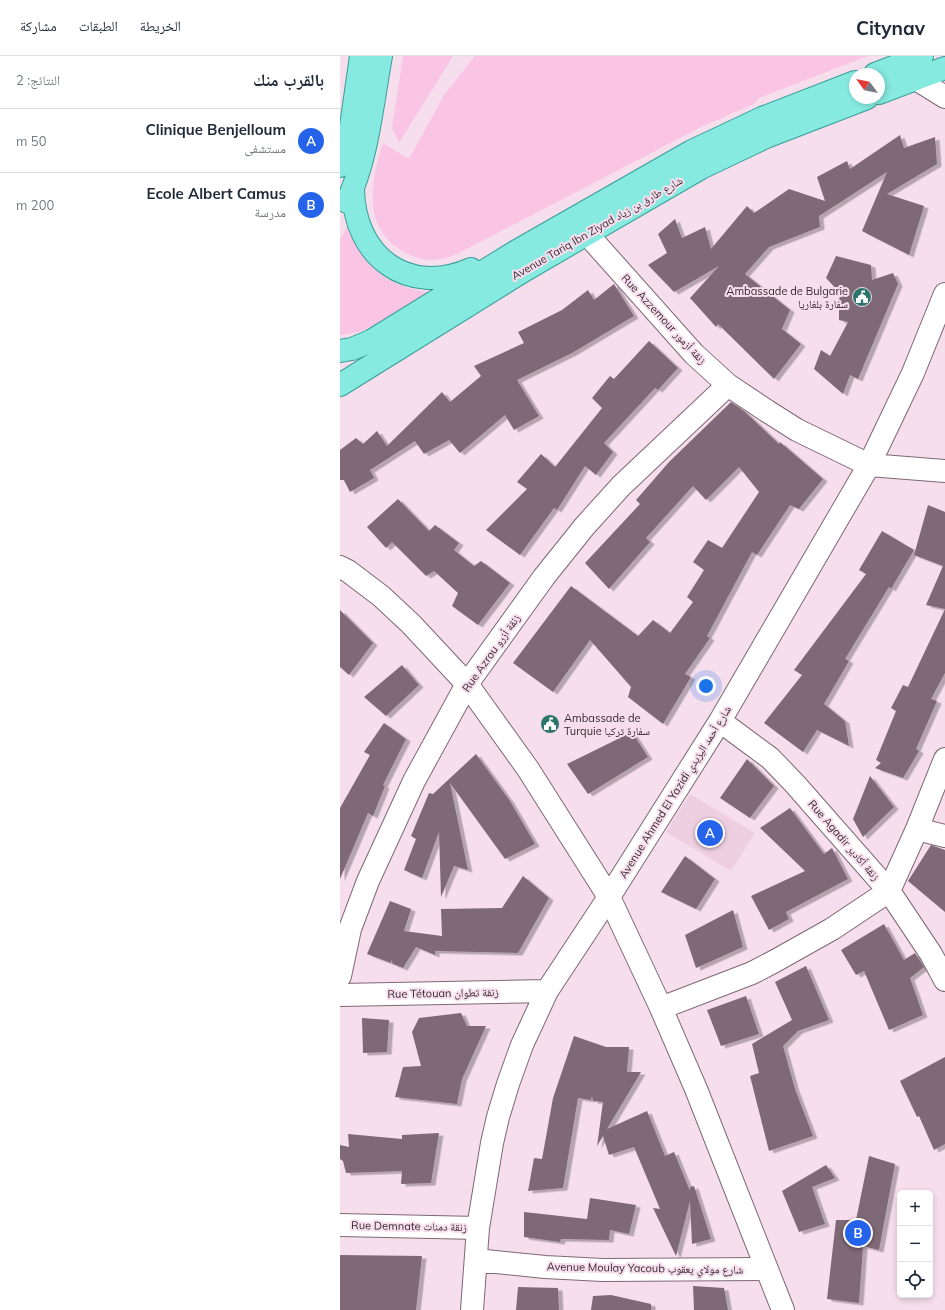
<!DOCTYPE html>
<html lang="ar">
<head>
<meta charset="utf-8">
<style>
  :root { --surface:#fff; --page:#f6f6f7; --text:#1f2937; --muted:#747a83; --line:#e0e1e3; --accent:#2563eb }
  body { margin:0; font-family:Mulish,"Noto Naskh Arabic",sans-serif; background:var(--page); color:var(--text); direction:rtl }
  .controls { position:absolute; right:12px; bottom:12px; display:grid; overflow:hidden; border-radius:6px; box-shadow:0 2px 6px #0003 }
  .controls button { width:36px; height:36px; display:grid; place-items:center; padding:0; border:0; border-bottom:1px solid var(--line); background:var(--surface); color:var(--text); font:20px sans-serif }
  .compass { position:absolute; left:509px; top:12px; width:36px; height:36px; border-radius:50%; background:var(--surface); box-shadow:0 2px 6px #0003; rotate:303deg }
  .you { position:absolute; left:366px; top:630px; width:14px; height:14px; margin:-10px; border:3px solid #fff; border-radius:50%; background:#1a73e8; box-shadow:0 0 0 6px #1a73e833 }
  .badge { display:grid; place-items:center; width:26px; height:26px; border-radius:50%; background:var(--accent); color:#fff; font-size:13px; font-weight:700 }
  .pin { position:absolute; translate:-50% -50%; border:2px solid #fff; box-shadow:0 1px 4px #0006 }
  .list { margin:0; padding:0; list-style:none }
  h2 { display:flex; justify-content:space-between; align-items:center; height:52px; margin:0; padding:0 16px; font-size:17px }
  h2 small { font-size:13px; font-weight:400; color:var(--muted) }
  .list li { display:grid; grid-template-columns:26px 1fr auto; gap:12px; align-items:center; box-sizing:border-box; height:64px; padding:0 16px; border-top:1px solid var(--line) }
  .list b { display:block; font-size:15px; white-space:nowrap }
  .list p { margin:0; font-size:13px; white-space:nowrap; color:var(--muted) }
  .list em { font-size:13px; font-style:normal; color:var(--muted) }
  .icon { flex:none; width:22px; height:22px; fill:none; stroke:currentColor; stroke-width:2; stroke-linecap:round; stroke-linejoin:round }
  .map { position:relative; flex:none; width:605px; height:1254px; overflow:hidden; direction:ltr }
  header { display:flex; align-items:center; gap:24px; box-sizing:border-box; height:56px; padding:0 20px; background:var(--surface); border-bottom:1px solid var(--line) }
  header strong { font-size:19px }
  nav { display:flex; gap:22px; margin-inline-start:auto; font-size:14px }
  main { display:flex }
  aside { flex:1; background:var(--surface) }
  .map>svg:first-child { display:block }
  .built { fill:#eecfe1 }
  .green { fill:#fac4e4 }
  .building { fill:#7f6976; filter:url(#shadow) }
  .lines { fill:none; stroke-linecap:round; stroke-linejoin:round }
  .minor-casing { stroke:#7e6875; stroke-width:24 }
  .tertiary-casing { stroke:#7e6875; stroke-width:24 }
  .primary-casing { stroke:#359e96; stroke-width:24 }
  .minor { stroke:#fff; stroke-width:22 }
  .tertiary { stroke:#fff; stroke-width:22 }
  .primary { stroke:#86eae1; stroke-width:22 }
  .labels { text-anchor:middle; stroke-width:4; stroke-linejoin:round; paint-order:stroke }
  .street-label { font-size:11px; fill:#342a30; stroke:#f7deed }
  .poi-label { font-size:11px; fill:#342a30; stroke:#f7deed; text-anchor:end }
</style>
</head>
<body>
<header>
<strong>Citynav</strong>
<nav><a>الخريطة</a><a>الطبقات</a><a>مشاركة</a></nav>
</header>
<main>
<div class="map">
<svg width="605" height="1254" viewBox="0 0 605 1254">
  <defs>
    <filter id="shadow"><feDropShadow dx="4.5" dy="2.5" stdDeviation="0" flood-color="#0004"/></filter>
  </defs>
  <rect width="100%" height="100%" fill="#f7deed"/>
  <path class="built" d="M350,738L415,777L391,815L326,776Z"/>
  <path class="green" d="M63,0H113L59,87L52,72Z
    M135,0H528L419,42L414,48L365,69L117,198C109,201 100,204 90,204C64,202 39,183 34,156C30,133 36,109 43,87L69,103L104,39Z
    M8,170C24,213 49,232 94,237C64,253 34,276 0,279V183Z"/>
  <path class="building" d="M560,79L564,92L595,81L597,108L547,138L584,150L569,199L522,175L547,116L479,160L480,171L429,191L405,218L450,254L442,273L461,288L434,323L378,268L376,271L350,242L379,210L334,236L308,209L327,197L318,178L335,163L342,182L365,171L371,193L407,150L414,157L449,133L485,145L477,121L507,105L510,113Z
    M496,200L531,209L532,224L553,217L558,228L518,323L510,319L503,338L474,313L481,294L490,300L508,266L499,264V252L496,251L501,238L486,222Z
    M274,228L294,260L232,297L177,324L199,360L174,374L165,359L120,397L109,384L84,398L75,385L30,414L34,422L10,436L4,424H0V394L16,382L23,388L37,375L47,390L102,336L110,346L141,320L134,310L184,287L178,276L222,254L248,234L254,244Z
    M309,285L338,312L318,334L315,332L264,387L273,396L256,419L245,410L217,454L214,452L180,499L146,474L187,433L177,426L201,398L215,411L262,352L252,342L270,320L274,323Z
    M391,346L404,355L439,388L440,386L483,423L459,453L450,449L417,499L412,496L367,580L370,582L345,618L351,621L323,668L288,641L291,631L250,584L213,636L173,607L231,530L298,580L313,564L330,577L353,546L347,541L364,514L353,506L368,484L382,492L419,436L399,411L366,444L353,430L306,482L310,486L269,533L245,507L300,448L296,444L329,406Z
    M58,443L89,475L95,469L119,487L114,494L134,510L141,505L170,527L138,569L112,550L118,537L94,515L86,520L52,486L46,492L27,471Z
    M588,449L605,456V617L591,643L597,645L576,693L579,695L563,722L535,712L541,707L536,704L556,655L551,652L563,629L568,631L605,553L586,549L603,510L574,499Z
    M542,475L574,494L551,533L549,531L505,603L509,605L484,648L505,665L509,690L477,674L463,696L424,667L462,619L454,614L526,518L519,514Z
    M0,554L33,587L9,619L0,611Z
    M62,609L79,629L46,660L24,641Z
    M44,667L66,683L43,729L45,730L33,760L28,757L0,823V752L30,699L24,696Z
    M292,676L308,701L248,738L227,708Z
    M136,698L170,745L195,788L165,803L110,727L128,814L114,810L101,841L99,776L82,822L64,814L76,783L71,780L89,737L93,738Z
    M407,703L434,730L410,762L380,742Z
    M530,720L554,751L523,781L513,763Z
    M450,752L484,798L492,792L508,823L446,856L449,863L429,874L411,840L465,815L420,772Z
    M591,789L605,794V856L568,825Z
    M345,800L375,823L356,853L321,836Z
    M183,820L209,842L178,897L95,895V899L76,891L63,912L53,908L51,904V907L27,898L50,845L71,853L64,875L102,880L101,853L162,852Z
    M393,854L403,891L356,912L345,879Z
    M544,868L564,904L575,897L584,911L570,922L583,959L549,974L524,915L516,919L501,894Z
    M466,910L489,964L458,975L443,990L455,1033L473,1080L429,1095L410,1020L419,1017L412,988L452,964L435,926Z
    M406,940L419,978L381,990L367,954Z
    M121,957L127,970H146L122,1023L117,1048L55,1041L63,1011L81,1010L72,976L79,962Z
    M22,962L49,964L47,996L23,997Z
    M234,980L266,991H289L287,1016H301L267,1073L307,1055L325,1100L334,1096L350,1135V1131L354,1130L371,1183L352,1188L350,1145L336,1200L313,1152L320,1153L294,1091L269,1099L263,1080L257,1090L263,1046L253,1045L252,1040L251,1044L238,1042L223,1132L188,1135L194,1102L202,1103L213,1042Z
    M605,1001V1088L594,1094L579,1060L577,1061L560,1025Z
    M99,1077L91,1127L61,1128L62,1115L6,1117L3,1105L0,1103V1089L9,1091L8,1078L62,1083V1079Z
    M529,1100L555,1108L539,1194L523,1190L519,1247L487,1243L496,1164H516Z
    M486,1109L495,1122L472,1131L485,1168L459,1176L442,1135Z
    M250,1142L296,1149L289,1178L270,1174L269,1184L221,1183L220,1186L184,1181V1156L247,1163Z
    M0,1199L82,1200L76,1254H0Z
    M353,1230L384,1232L388,1254H354Z
    M178,1231L218,1232L219,1254H176Z
    M271,1239L311,1248V1254H251L253,1240Z"/>
  <g class="lines">
    <defs>
      <path id="minor" d="M576,23L605,41
        M247,178L354,298L388,329L427,355L457,374L529,409L605,415
        M380,665L430,702L455,728L549,835L591,898L605,924
        M577,773L605,780
        M0,920L10,873L28,825L74,725L127,628L204,521L244,471L281,430L388,329
        M0,939L207,935
        M321,952L412,917L435,905L492,873L549,835L577,773L605,703
        M0,1169L138,1172
        M136,1204L205,1211L263,1214L426,1213
        M132,1254L138,1172L152,1087L158,1061L168,1028L182,989L207,935L269,841L380,665L529,409L573,317L605,238"/>
      <path id="tertiary" d="M0,511L8,515L41,540L71,568L127,628L188,713L269,841L321,952L356,1033L443,1254"/>
      <path id="primary" d="M535,18L582,0
        M539,37L605,12
        M0,110L11,70L21,0
        M13,133C14,200 67,241 131,213
        M7,146C28,101 32,49 41,0
        M0,295L12,293L31,285L175,196L352,95L422,62L515,26
        M0,329L185,214L361,112L426,81L527,42"/>
    </defs>
    <use href="#minor" class="minor-casing"/>
    <use href="#tertiary" class="tertiary-casing"/>
    <use href="#primary" class="primary-casing"/>
    <use href="#minor" class="minor"/>
    <use href="#tertiary" class="tertiary"/>
    <use href="#primary" class="primary"/>
  </g>
  <defs>
    <symbol id="civic-disc" viewBox="-11 -11 22 22"><circle r="9.5" fill="#2d746d" stroke="#f7deed"/><path d="M-.6-6.5H3V-4.5H.6V-3L4-1V1h2V6H-6V1h2V-1L-.6-3ZM-1.2 2.5V6h2.4V2.5Z" fill="#fff"/></symbol>
  </defs>
  <g fill-rule="evenodd">
    <use href="#civic-disc" x="511" y="230" width="22" height="22"/>
    <use href="#civic-disc" x="199" y="657" width="22" height="22"/>
  </g>
  <g class="labels">
    <g class="street-label">
      <text transform="translate(257 172) rotate(-30)" y="4">Avenue Tariq Ibn Ziyad شارع طارق بن زياد</text>
      <text transform="translate(324 263) rotate(47)" y="4">Rue Azzemour زنقة أزمور</text>
      <text transform="translate(151 597) rotate(-55)" y="4">Rue Azrou زنقة أزرو</text>
      <text transform="translate(335 736) rotate(-58)" y="4">Avenue Ahmed El Yazidi شارع أحمد اليزيدي</text>
      <text transform="translate(504 784) rotate(49)" y="4">Rue Agadir زنقة أكادير</text>
      <text transform="translate(103 937) rotate(-1)" y="4">Rue Tétouan زنقة تطوان</text>
      <text transform="translate(69 1170) rotate(1)" y="4">Rue Demnate زنقة دمنات</text>
      <text transform="translate(305 1212) rotate(1)" y="4">Avenue Moulay Yacoub شارع مولاي يعقوب</text>
    </g>
    <g class="poi-label">
      <text x="508" y="239">Ambassade de Bulgarie<tspan x="508" dy="13">سفارة بلغاريا</tspan></text>
      <text x="224" y="666" text-anchor="start">Ambassade de<tspan x="224" dy="13">Turquie سفارة تركيا</tspan></text>
    </g>
  </g>
</svg>
<div class="controls">
<button>+</button>
<button>−</button>
<button><svg class="icon" aria-label="locate" viewBox="0 0 24 24"><circle cx="12" cy="12" r="6"/><path d="M12 2v4M12 18v4M2 12h4M18 12h4"/></svg></button>
</div>
<svg class="compass" viewBox="-18 -18 36 36"><path d="M0-13l5 13h-10z" fill="#e53935"/><path d="M0 13l5-13h-10z" fill="#747a83"/></svg>
<div class="you"></div>
<div class="pin badge" style="left:370px;top:777px">A</div>
<div class="pin badge" style="left:518px;top:1177px">B</div>
</div>
<aside>
<h2>بالقرب منك<small>النتائج: 2</small></h2>
<ul class="list">
<li><span class="badge">A</span><div><b>Clinique Benjelloum</b><p>مستشفى</p></div><em>50 m</em></li>
<li><span class="badge">B</span><div><b>Ecole Albert Camus</b><p>مدرسة</p></div><em>200 m</em></li>
</ul>
</aside>
</main>
</body>
</html>
